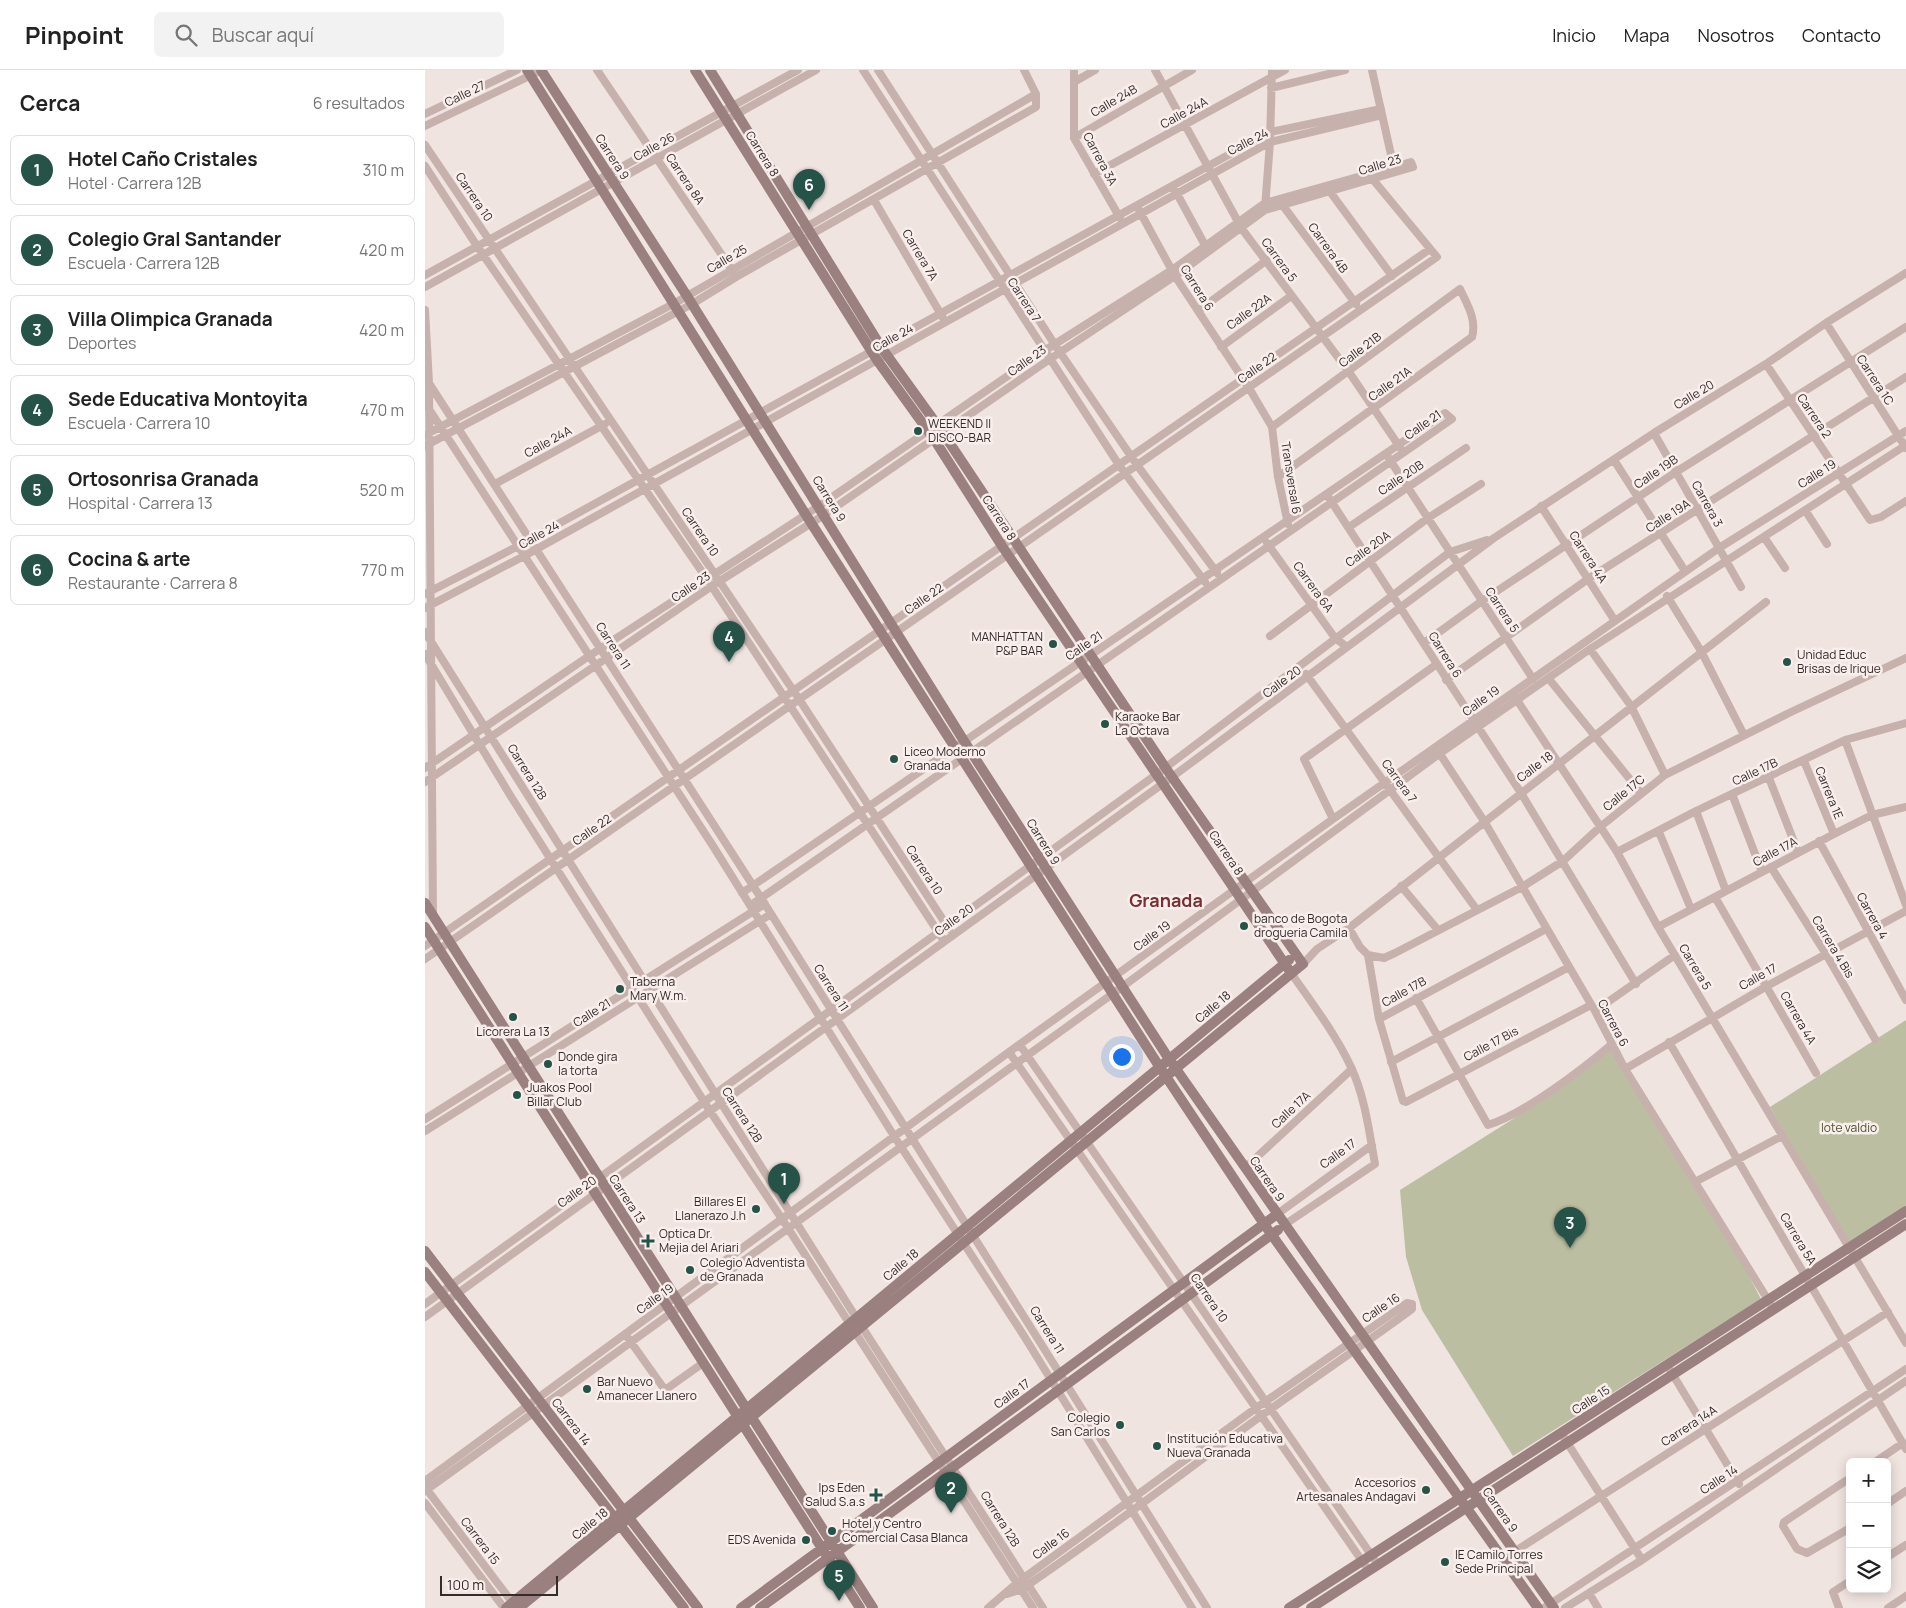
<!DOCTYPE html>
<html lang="es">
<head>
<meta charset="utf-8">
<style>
  :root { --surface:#fff; --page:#f2f2f2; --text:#222; --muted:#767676; --line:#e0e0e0; --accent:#255348 }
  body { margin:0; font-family:Manrope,sans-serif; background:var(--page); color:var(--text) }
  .controls { position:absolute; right:15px; bottom:15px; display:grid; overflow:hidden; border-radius:8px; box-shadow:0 2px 12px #0003 }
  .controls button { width:45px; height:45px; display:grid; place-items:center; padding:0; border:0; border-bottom:1px solid var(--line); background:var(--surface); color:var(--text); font:25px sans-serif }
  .scale { position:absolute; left:15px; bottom:12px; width:118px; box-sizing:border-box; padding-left:5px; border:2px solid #362b2b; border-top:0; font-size:14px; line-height:18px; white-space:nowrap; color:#362b2b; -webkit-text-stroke:4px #f8efec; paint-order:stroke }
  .you { position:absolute; left:696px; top:986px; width:18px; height:18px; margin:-12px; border:4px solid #fff; border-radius:50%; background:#1a73e8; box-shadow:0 0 0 8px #1a73e833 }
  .badge { display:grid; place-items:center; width:32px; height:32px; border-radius:50%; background:var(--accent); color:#fff; font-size:16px; font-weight:700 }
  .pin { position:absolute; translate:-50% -41px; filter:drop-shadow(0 1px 2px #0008) }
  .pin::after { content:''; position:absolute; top:26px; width:18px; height:15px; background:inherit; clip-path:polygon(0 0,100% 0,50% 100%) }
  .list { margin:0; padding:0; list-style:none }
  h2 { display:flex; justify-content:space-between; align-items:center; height:65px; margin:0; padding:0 20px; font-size:21px }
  h2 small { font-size:16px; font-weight:400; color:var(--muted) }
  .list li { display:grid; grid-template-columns:32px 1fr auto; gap:15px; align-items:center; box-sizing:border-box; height:70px; margin:0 10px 10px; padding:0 10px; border:1px solid var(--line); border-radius:8px }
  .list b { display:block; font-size:19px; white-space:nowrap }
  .list p { margin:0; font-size:16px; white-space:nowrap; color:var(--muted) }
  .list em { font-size:16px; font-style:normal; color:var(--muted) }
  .icon { flex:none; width:28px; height:28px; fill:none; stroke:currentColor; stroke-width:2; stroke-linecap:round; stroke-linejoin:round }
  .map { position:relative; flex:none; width:1481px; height:1538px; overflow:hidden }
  header { display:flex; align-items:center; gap:30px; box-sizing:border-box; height:70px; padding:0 25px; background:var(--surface); border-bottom:1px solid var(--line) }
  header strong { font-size:24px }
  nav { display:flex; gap:28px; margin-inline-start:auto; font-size:18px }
  .search { width:350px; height:45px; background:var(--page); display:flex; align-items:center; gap:12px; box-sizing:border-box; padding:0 18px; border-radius:8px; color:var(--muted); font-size:19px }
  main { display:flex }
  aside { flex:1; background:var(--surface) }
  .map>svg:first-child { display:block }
  .green { fill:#bcbea2 }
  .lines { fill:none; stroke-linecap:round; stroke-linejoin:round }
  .street { stroke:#c7b1ad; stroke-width:8 }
  .secondary { stroke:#9a817f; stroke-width:10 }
  .poi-dot { fill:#255348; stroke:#f8efec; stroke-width:2 }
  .labels { text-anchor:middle; stroke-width:5; stroke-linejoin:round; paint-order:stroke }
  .street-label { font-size:12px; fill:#362b2b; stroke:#f8efec }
  .poi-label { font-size:12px; fill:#362b2b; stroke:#f8efec; text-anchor:start }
  .park-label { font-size:12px; fill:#4f5232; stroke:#f8efec }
  .district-label { font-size:18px; font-weight:bold; fill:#7b2e32; stroke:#f8efec }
</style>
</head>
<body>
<header>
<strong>Pinpoint</strong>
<div class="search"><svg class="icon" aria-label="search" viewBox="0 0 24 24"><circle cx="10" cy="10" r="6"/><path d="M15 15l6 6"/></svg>Buscar aquí</div>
<nav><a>Inicio</a><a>Mapa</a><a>Nosotros</a><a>Contacto</a></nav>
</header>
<main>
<aside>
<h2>Cerca<small>6 resultados</small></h2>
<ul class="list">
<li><span class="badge">1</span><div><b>Hotel Caño Cristales</b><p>Hotel · Carrera 12B</p></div><em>310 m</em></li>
<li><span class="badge">2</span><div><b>Colegio Gral Santander</b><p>Escuela · Carrera 12B</p></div><em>420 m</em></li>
<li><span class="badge">3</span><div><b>Villa Olimpica Granada</b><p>Deportes</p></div><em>420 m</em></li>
<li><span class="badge">4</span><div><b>Sede Educativa Montoyita</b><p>Escuela · Carrera 10</p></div><em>470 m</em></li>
<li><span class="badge">5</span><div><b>Ortosonrisa Granada</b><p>Hospital · Carrera 13</p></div><em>520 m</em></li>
<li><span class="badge">6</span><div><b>Cocina &amp; arte</b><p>Restaurante · Carrera 8</p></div><em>770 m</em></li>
</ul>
</aside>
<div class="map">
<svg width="1481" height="1538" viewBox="0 0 1481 1538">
  <rect width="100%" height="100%" fill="#f0e4e0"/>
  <path class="green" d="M1481,950V1137L1424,1173L1345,1037Z
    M1187,975L1305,1170L1336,1229L1088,1386L997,1240L981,1187L975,1120L1088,1049Z"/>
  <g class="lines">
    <path class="street" d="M172,0L309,203
      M438,0L694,395L780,512
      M453,0L630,275L712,395L792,503
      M649,0V68L695,148
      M730,0L817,159L924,302L976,379
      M947,0L969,98
      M649,12L670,0
      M846,18L920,0
      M0,44L92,0
      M0,56L117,0
      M649,68L767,0
      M0,75L374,629L524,859
      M0,96L52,176L282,509L519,871
      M669,104L860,0
      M903,119L967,206
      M750,120L781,177
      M449,130L518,248
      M856,133L931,234
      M840,138L845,72L847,0
      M714,140L750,206L824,318L847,357L853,407L863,454
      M0,205L373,0
      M0,217L391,0
      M0,240L4,313L8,845
      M773,241L842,190
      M1401,253L1481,378
      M796,277L866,226
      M1341,294L1445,450L1456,447L1481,431
      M0,307L336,828L782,1538
      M0,333L288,776L469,1066L599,1266L767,1538
      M847,357L1035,219C1042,234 1052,250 1047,267L853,407
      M1229,363L1316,517
      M0,365L250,233L611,24
      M0,376L267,234L311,207L611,37V24L599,0
      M963,387L1108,609
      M1189,390L1260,501
      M70,414L180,354
      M904,428L1096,723L1211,914
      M1116,436L1190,551
      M1380,440L1402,474
      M924,457L1041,378
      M1339,467L1360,498
      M842,473L910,568L922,577
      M0,524L93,476L845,62L956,39
      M1242,526L1276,581L1319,665
      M0,538L99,486L845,72L957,45
      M0,562L437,1257L618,1538
      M845,566L1003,448L1056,414
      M999,573L1057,531L1251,402L1481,257
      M1165,579L1206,636L1240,705
      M0,584L85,725L285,1041L357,1149L608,1538
      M881,604L1052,840
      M1124,609L1216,723
      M1021,610L1163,509L1481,307
      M1090,627L1192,782L1233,857L1481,1273
      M1420,670L1481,835
      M1013,681L1059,751L1170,941L1200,999L1348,1238
      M1379,691L1409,764
      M0,698L164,586L394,436L619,281L747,200L840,133L986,92L988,97L840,140L750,206L625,289L399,445L287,516L0,712
      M1344,708L1373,782
      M1307,724L1337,802
      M1271,741L1301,821
      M908,749L879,689L1012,594
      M1234,762L1266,839
      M1394,771L1481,930
      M1192,782L1271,741L1420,670L1481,653
      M1346,797L1401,884L1450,969
      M976,816L1013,860
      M317,823L1020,343L1027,349L326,835
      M1290,827L1391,1003
      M1233,857L1409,764L1447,745L1481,737
      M924,858L935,877L943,885L954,949L978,1031L981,1032L1166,935
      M0,876L1005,179
      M943,885L959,888L970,883L1097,817L1138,791L1175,757L1240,705L1366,642L1481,588
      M0,889L1012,187L945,106
      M878,894L892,879L924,858L1341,532
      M991,928L1063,1055C1099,1044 1158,999 1187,974
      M1170,941L1250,885
      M954,949L1121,859
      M1244,972L1481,1379
      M595,975L949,1489
      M584,982L944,1501
      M966,992L1144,897
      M1200,999L1342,916L1481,841
      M0,1049L340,834
      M0,1061L346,844
      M820,1098L927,999
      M1270,1112L1357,1066
      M851,1145L947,1075
      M859,1155L950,1094C944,1061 940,1027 926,997C910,963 887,933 866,903
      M0,1234L732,704L1025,482L1062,470
      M0,1247L747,707L1069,468L1229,363L1341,294L1401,253L1481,203
      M203,1268L240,1320L278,1293
      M1245,1300L1314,1414
      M1136,1363L1217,1490
      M1450,1392L1478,1373
      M1425,1408L1359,1452L1358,1456L1372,1479L1382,1483L1425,1458
      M0,1411L584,982L908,749L1294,478L1481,361
      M0,1417L90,1536
      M0,1421L697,917L1014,684L1165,579L1481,375
      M0,1433L79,1538
      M1462,1434L1481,1421
      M1462,1487L1481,1475
      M1078,1489L1463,1242
      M1164,1523L1173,1538
      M563,1538L592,1513L831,1338L982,1233L987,1234V1239C937,1276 886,1310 836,1346C756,1404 678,1464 597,1519L582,1524
      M1119,1538L1481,1299
      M1140,1538L1217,1490L1481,1311
      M1414,1538L1408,1522L1425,1511
      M1463,1538L1481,1526"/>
    <path class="secondary" d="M102,0L381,445L732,993L839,1154L1113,1538
      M116,0L262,226L539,671L742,986L1129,1538
      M270,0L452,290L509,369L577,476L866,903
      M0,833L448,1538
      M0,857L435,1538
      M0,1181L273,1538
      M0,1202L259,1538
      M81,1538L864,890
      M94,1538L878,894L740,697L518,363L456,277L285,0
      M316,1538L851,1145
      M335,1538L853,1160
      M864,1538L1481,1141
      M886,1538L1481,1154"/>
  </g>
  <g class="poi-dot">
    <circle cx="493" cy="361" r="5"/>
    <circle cx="628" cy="574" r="5"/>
    <circle cx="1362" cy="592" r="5"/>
    <circle cx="680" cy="654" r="5"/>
    <circle cx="469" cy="689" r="5"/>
    <circle cx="819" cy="856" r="5"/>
    <circle cx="195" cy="919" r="5"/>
    <circle cx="88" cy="947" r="5"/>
    <circle cx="123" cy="994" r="5"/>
    <circle cx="92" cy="1025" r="5"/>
    <circle cx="331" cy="1139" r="5"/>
    <path d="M220.5 1163.5h5v5h5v5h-5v5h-5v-5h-5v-5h5z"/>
    <circle cx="265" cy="1200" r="5"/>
    <circle cx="162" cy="1319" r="5"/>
    <circle cx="695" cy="1355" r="5"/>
    <circle cx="732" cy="1376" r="5"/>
    <circle cx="1001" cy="1420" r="5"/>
    <path d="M448.5 1417.5h5v5h5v5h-5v5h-5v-5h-5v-5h5z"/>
    <circle cx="407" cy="1461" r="5"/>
    <circle cx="381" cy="1470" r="5"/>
    <circle cx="1020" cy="1492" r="5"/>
  </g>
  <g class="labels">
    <g class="street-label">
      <text transform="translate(40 24) rotate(-26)" y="4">Calle 27</text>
      <text transform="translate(689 31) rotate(-30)" y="4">Calle 24B</text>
      <text transform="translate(759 43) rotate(-29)" y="4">Calle 24A</text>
      <text transform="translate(823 72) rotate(-27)" y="4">Calle 24</text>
      <text transform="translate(229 77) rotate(-29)" y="4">Calle 26</text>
      <text transform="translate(337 84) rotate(58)" y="4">Carrera 8</text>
      <text transform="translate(187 87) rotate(57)" y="4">Carrera 9</text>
      <text transform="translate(675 89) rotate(62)" y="4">Carrera 3A</text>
      <text transform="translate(955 95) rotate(-17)" y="4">Calle 23</text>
      <text transform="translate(260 109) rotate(56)" y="4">Carrera 8A</text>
      <text transform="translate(49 127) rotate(56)" y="4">Carrera 10</text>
      <text transform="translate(903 178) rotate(54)" y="4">Carrera 4B</text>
      <text transform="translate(495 185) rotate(59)" y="4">Carrera 7A</text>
      <text transform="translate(302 189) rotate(-30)" y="4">Calle 25</text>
      <text transform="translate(854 190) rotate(54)" y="4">Carrera 5</text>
      <text transform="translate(772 218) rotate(58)" y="4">Carrera 6</text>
      <text transform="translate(599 230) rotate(57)" y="4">Carrera 7</text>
      <text transform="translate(824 242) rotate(-36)" y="4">Calle 22A</text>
      <text transform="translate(468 268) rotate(-29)" y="4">Calle 24</text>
      <text transform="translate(935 280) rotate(-37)" y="4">Calle 21B</text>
      <text transform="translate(602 291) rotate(-35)" y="4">Calle 23</text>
      <text transform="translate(832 298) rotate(-35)" y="4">Calle 22</text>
      <text transform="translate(1450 310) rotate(57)" y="4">Carrera 1C</text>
      <text transform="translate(965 314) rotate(-36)" y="4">Calle 21A</text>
      <text transform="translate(1269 325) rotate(-31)" y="4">Calle 20</text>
      <text transform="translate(1389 346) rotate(56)" y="4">Carrera 2</text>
      <text transform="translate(998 355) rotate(-35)" y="4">Calle 21</text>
      <text transform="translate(123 372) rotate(-29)" y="4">Calle 24A</text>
      <text transform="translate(1231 402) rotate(-34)" y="4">Calle 19B</text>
      <text transform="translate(1392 404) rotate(-32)" y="4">Calle 19</text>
      <text transform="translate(866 408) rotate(81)" y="4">Transversal 6</text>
      <text transform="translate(976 408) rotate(-34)" y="4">Calle 20B</text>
      <text transform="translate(404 429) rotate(58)" y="4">Carrera 9</text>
      <text transform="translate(1282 434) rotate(61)" y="4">Carrera 3</text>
      <text transform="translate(1243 446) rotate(-33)" y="4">Calle 19A</text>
      <text transform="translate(574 448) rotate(57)" y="4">Carrera 8</text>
      <text transform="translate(275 462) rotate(56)" y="4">Carrera 10</text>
      <text transform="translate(114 465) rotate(-29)" y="4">Calle 24</text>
      <text transform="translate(943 479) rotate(-36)" y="4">Calle 20A</text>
      <text transform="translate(1163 487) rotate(57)" y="4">Carrera 4A</text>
      <text transform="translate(266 517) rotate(-34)" y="4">Calle 23</text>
      <text transform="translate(888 517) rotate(54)" y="4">Carrera 6A</text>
      <text transform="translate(499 529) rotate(-35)" y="4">Calle 22</text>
      <text transform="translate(1077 540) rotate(57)" y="4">Carrera 5</text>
      <text transform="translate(188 576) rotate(57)" y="4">Carrera 11</text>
      <text transform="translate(659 576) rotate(-34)" y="4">Calle 21</text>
      <text transform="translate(1020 585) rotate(58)" y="4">Carrera 6</text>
      <text transform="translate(857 612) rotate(-37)" y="4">Calle 20</text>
      <text transform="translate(1056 631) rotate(-36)" y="4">Calle 19</text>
      <text transform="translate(1110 697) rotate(-37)" y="4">Calle 18</text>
      <text transform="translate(102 702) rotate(58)" y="4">Carrera 12B</text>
      <text transform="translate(1330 702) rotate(-25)" y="4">Calle 17B</text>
      <text transform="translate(974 711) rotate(54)" y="4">Carrera 7</text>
      <text transform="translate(1199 723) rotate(-39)" y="4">Calle 17C</text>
      <text transform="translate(1404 723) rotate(68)" y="4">Carrera 1E</text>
      <text transform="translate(167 760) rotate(-35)" y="4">Calle 22</text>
      <text transform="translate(618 772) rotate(58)" y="4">Carrera 9</text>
      <text transform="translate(1350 782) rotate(-28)" y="4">Calle 17A</text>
      <text transform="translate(801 783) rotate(56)" y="4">Carrera 8</text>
      <text transform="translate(499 800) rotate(57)" y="4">Carrera 10</text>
      <text transform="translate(1447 846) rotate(61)" y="4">Carrera 4</text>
      <text transform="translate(529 850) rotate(-36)" y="4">Calle 20</text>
      <text transform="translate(727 866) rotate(-36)" y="4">Calle 19</text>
      <text transform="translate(1408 877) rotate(59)" y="4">Carrera 4 Bis</text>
      <text transform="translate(1270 897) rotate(59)" y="4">Carrera 5</text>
      <text transform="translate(1333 907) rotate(-29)" y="4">Calle 17</text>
      <text transform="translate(406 918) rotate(57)" y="4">Carrera 11</text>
      <text transform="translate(979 922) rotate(-29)" y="4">Calle 17B</text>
      <text transform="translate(788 937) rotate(-40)" y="4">Calle 18</text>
      <text transform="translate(167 943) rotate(-32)" y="4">Calle 21</text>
      <text transform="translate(1373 948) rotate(60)" y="4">Carrera 4A</text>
      <text transform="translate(1188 953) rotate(62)" y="4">Carrera 6</text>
      <text transform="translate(1066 974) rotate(-28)" y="4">Calle 17 Bis</text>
      <text transform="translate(866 1040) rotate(-43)" y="4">Calle 17A</text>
      <text transform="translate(317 1045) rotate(57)" y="4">Carrera 12B</text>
      <text transform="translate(913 1084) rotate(-36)" y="4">Calle 17</text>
      <text transform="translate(842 1109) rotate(56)" y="4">Carrera 9</text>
      <text transform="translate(152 1122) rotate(-36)" y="4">Calle 20</text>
      <text transform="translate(202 1129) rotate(57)" y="4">Carrera 13</text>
      <text transform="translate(1373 1169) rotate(59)" y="4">Carrera 5A</text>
      <text transform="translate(476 1195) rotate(-40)" y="4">Calle 18</text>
      <text transform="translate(784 1228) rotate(56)" y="4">Carrera 10</text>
      <text transform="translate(230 1229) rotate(-36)" y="4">Calle 19</text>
      <text transform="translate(956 1238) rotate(-34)" y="4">Calle 16</text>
      <text transform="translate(622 1260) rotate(58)" y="4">Carrera 11</text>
      <text transform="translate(587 1324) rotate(-36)" y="4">Calle 17</text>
      <text transform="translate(1166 1330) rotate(-33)" y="4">Calle 15</text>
      <text transform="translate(146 1352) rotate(53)" y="4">Carrera 14</text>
      <text transform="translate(1264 1356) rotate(-33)" y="4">Carrera 14A</text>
      <text transform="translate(1294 1410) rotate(-33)" y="4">Calle 14</text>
      <text transform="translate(1075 1440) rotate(55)" y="4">Carrera 9</text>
      <text transform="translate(575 1449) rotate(58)" y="4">Carrera 12B</text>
      <text transform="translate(165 1454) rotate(-39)" y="4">Calle 18</text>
      <text transform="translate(55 1471) rotate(53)" y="4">Carrera 15</text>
      <text transform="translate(626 1474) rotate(-37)" y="4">Calle 16</text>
    </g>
    <g class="poi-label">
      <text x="503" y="358">WEEKEND II<tspan x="503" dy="14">DISCO-BAR</tspan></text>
      <text x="618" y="571" text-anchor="end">MANHATTAN<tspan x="618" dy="14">P&amp;P BAR</tspan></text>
      <text x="1372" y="589">Unidad Educ<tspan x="1372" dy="14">Brisas de Irique</tspan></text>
      <text x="690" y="651">Karaoke Bar<tspan x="690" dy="14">La Octava</tspan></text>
      <text x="479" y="686">Liceo Moderno<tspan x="479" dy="14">Granada</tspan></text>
      <text x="829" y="853">banco de Bogota<tspan x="829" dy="14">drogueria Camila</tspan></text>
      <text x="205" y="916">Taberna<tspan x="205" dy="14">Mary W.m.</tspan></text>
      <text x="88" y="966" text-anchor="middle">Licorera La 13</text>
      <text x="133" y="991">Donde gira<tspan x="133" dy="14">la torta</tspan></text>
      <text x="102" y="1022">Juakos Pool<tspan x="102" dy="14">Billar Club</tspan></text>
      <text x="321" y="1136" text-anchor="end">Billares El<tspan x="321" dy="14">Llanerazo J.h</tspan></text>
      <text x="234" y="1168">Optica Dr.<tspan x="234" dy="14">Mejia del Ariari</tspan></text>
      <text x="275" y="1197">Colegio Adventista<tspan x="275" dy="14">de Granada</tspan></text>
      <text x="172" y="1316">Bar Nuevo<tspan x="172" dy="14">Amanecer Llanero</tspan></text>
      <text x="685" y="1352" text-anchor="end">Colegio<tspan x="685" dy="14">San Carlos</tspan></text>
      <text x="742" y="1373">Institución Educativa<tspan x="742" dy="14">Nueva Granada</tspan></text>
      <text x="991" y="1417" text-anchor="end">Accesorios<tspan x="991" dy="14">Artesanales Andagavi</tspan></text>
      <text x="440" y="1422" text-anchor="end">Ips Eden<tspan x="440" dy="14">Salud S.a.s</tspan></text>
      <text x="417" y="1458">Hotel y Centro<tspan x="417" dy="14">Comercial Casa Blanca</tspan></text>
      <text x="371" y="1474" text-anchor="end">EDS Avenida</text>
      <text x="1030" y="1489">IE Camilo Torres<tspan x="1030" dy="14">Sede Principal</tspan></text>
    </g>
    <g class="park-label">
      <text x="1424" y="1062">lote valdio</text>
    </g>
    <g class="district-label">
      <text x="741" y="837">Granada</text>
    </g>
  </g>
</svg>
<div class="controls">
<button>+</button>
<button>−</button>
<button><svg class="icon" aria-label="layers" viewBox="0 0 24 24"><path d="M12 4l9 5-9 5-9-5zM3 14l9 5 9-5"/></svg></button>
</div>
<div class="scale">100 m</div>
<div class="you"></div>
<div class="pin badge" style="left:359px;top:1134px">1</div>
<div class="pin badge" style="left:526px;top:1443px">2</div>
<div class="pin badge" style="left:1145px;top:1178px">3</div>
<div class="pin badge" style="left:304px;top:592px">4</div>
<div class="pin badge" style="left:414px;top:1531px">5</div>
<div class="pin badge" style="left:384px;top:140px">6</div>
</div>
</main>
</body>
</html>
